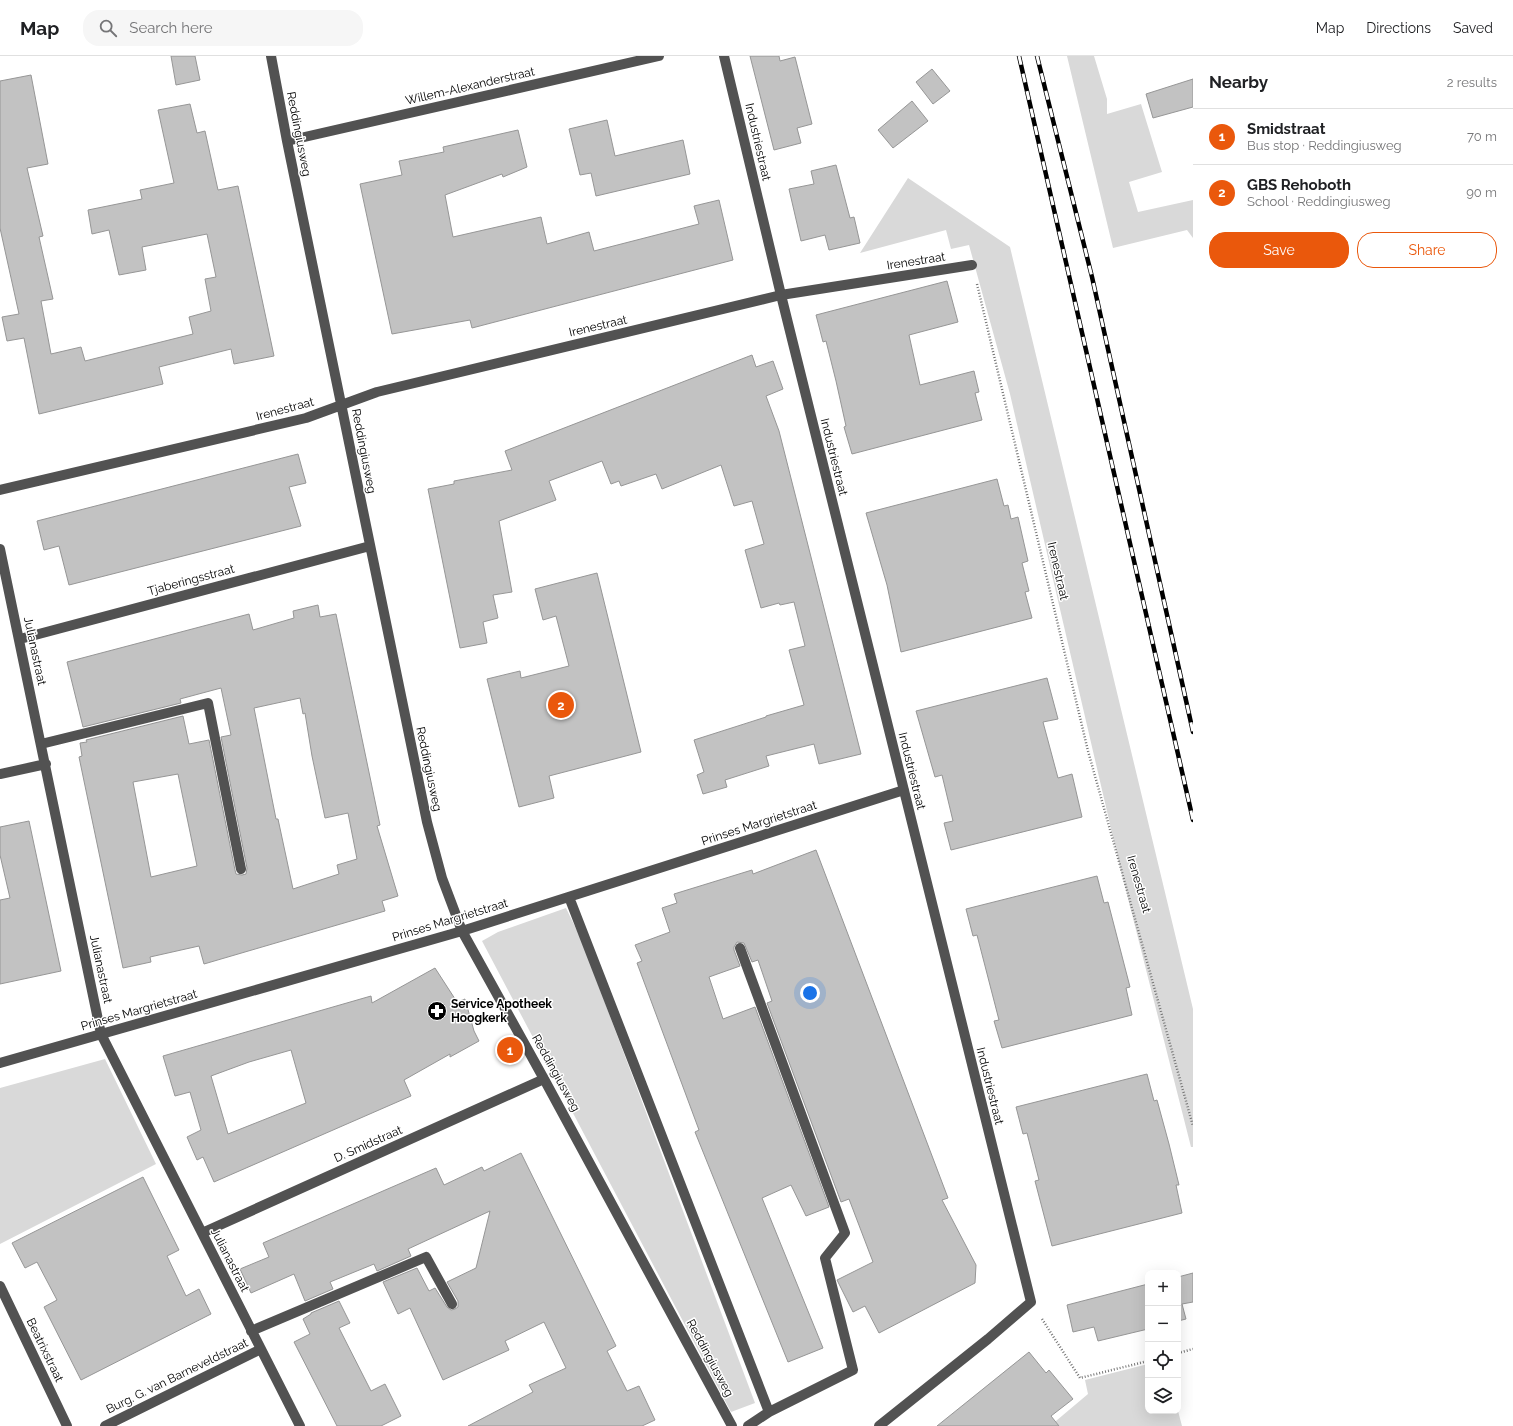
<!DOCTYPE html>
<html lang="en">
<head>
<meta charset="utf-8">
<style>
  :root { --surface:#fff; --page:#f6f6f6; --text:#202124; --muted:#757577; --line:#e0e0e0; --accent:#ea580c }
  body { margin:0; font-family:Raleway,sans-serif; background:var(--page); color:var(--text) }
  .controls { position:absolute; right:12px; bottom:12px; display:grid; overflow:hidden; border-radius:8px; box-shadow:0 4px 16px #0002 }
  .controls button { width:36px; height:36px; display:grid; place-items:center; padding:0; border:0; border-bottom:1px solid var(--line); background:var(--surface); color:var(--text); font:20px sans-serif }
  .you { position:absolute; left:810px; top:937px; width:14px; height:14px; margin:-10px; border:3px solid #fff; border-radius:50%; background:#1a73e8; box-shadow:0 0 0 6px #1a73e833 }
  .badge { display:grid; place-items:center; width:26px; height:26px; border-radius:50%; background:var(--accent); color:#fff; font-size:13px; font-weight:700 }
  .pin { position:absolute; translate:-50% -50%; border:2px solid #fff; box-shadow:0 1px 4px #0006 }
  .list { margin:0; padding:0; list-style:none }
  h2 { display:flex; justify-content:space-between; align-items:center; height:52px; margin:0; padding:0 16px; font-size:17px }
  h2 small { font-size:13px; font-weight:400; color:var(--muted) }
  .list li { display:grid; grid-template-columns:26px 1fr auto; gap:12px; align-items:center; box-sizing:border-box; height:56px; padding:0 16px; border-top:1px solid var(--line) }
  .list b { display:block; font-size:15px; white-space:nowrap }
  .list p { margin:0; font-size:13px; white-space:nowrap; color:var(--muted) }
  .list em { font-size:13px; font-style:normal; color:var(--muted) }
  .actions { display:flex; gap:8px; padding:12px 16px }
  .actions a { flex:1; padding:9px 0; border:1px solid var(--accent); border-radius:16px; text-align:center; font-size:14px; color:var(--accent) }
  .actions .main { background:var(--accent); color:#fff }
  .icon { flex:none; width:22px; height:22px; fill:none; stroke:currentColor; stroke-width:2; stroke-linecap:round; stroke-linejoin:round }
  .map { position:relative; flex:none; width:1193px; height:1370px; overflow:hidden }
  header { display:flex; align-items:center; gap:24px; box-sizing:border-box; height:56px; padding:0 20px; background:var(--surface); border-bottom:1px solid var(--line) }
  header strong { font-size:19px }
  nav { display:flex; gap:22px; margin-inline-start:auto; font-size:14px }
  .search { width:280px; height:36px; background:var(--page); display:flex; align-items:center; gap:10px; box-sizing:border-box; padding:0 14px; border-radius:16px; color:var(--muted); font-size:15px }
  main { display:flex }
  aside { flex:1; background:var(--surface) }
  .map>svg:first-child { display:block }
  .green { fill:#d9d9d9 }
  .building { fill:#c2c2c2; stroke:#969696; fill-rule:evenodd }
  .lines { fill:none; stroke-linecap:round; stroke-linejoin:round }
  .path { stroke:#747474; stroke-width:2.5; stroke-dasharray:1 2; stroke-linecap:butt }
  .minor { stroke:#525252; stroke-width:10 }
  .rail-casing { stroke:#000; stroke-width:4.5 }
  .rail { stroke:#fff; stroke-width:3; stroke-dasharray:9; stroke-linecap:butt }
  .labels { text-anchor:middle; stroke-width:3; stroke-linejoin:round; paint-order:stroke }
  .street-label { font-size:12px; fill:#000; stroke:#fff }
  .poi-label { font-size:12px; font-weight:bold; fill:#000; stroke:#fff; text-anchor:start }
</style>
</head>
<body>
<header>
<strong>Map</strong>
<div class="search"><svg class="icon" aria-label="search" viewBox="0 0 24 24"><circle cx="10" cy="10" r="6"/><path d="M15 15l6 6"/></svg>Search here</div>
<nav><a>Map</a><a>Directions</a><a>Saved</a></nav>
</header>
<main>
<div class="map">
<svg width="1193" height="1370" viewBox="0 0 1193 1370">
  <rect width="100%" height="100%" fill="#fff"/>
  <path class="green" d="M1067,0H1094L1107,43V58L1141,48L1162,116L1129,126L1138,156L1193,144V182L1187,174L1113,192Z
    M908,122L1010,191L1193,953V1091H1191L1119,807L1010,338L969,189L951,193L946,174L860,197Z
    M566,852L581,883L755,1347L731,1356L482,885L498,876Z
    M105,1003L156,1108L0,1188V1032Z
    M1148,1308V1355H1178L1182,1370H1050L1088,1338L1085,1324Z"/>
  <path class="building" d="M171,0H195L200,24L176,29Z
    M750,0H779L780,5L795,1L812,68L797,72L801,87L774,94Z
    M932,13L950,35L933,48L916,26Z
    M31,19L48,108L27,112L43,180L39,181L53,243L41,245L51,298L81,291L85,305L193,278L189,261L211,255L205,223L216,221L207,178L142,191L146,214L119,219L109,174L92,178L88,154L142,143L140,134L174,127L158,54L190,48L197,77L205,75L218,134L238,130L274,300L234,308L231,293L159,311L163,328L39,358L24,282L7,285L2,261L19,258L0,172V25Z
    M1193,23V51L1153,62L1146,38Z
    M912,45L928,65L893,92L878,74Z
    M607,64L615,100L683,84L690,118L596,140L591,117L580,119L569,73Z
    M518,74L527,111L503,121L502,118L445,139L453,181L541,161L547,188L589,176L594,195L699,168L694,150L719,144L733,204L472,272L470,264L392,278L360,128L402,119L399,105L444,96L443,91Z
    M836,109L850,162L854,161L860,187L829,194L825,179L801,185L789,133L814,128L811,115Z
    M947,225L958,266L909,279L920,329L974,315L979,336L975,337L982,364L852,398L844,371L846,370L836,325L826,285L823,286L816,259Z
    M752,299L756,311L773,305L783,333L766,340L779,375L861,698L819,708L814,688L766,700L769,710L725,724L727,731L703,738L697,719L704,716L694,684L766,661V660L804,649L789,594L805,590L794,546L780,549L779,547L761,552L745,494L764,488L752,445L734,450L721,409L662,433L656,418L621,430L619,425L611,428L602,405L549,425L556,444L499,465L512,536L493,539L498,562L483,566L487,587L460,592L428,433L454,428V425L512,414L505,395Z
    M298,398L306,427L289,431L301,470L69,529L59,490L44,494L37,465Z
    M997,423L1004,450L1008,449L1011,463L1018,461L1028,505L1022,507L1029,535L1025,536L1032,562L901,596L887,529L866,457Z
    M597,517L641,696L549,720L554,742L519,751L487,623L520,615L521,622L569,610L556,560L543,564L535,533Z
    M318,549L320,561L336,558L380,769L377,770L398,840L382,845L385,855L204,908L199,890L150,901L151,906L123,912L79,701L82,700L80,687L87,686L86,684L183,660L189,688L209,684L235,814L236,818L242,819L246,818L247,812L221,681L231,679L221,632L180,643L181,647L83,671L67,606L249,558L253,574L294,562L293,555ZM300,642L303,658L305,657L312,700L325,762L348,757L357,803L337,809L339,818L293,833L278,763H276L254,652ZM178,718L197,810L151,821L133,726Z
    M1047,622L1058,663L1043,666L1058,722L1072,718L1082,761L951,794L944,767L953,765L942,719L935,721L916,655Z
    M29,765L61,915L0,928V844L10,842L0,799V771Z
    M816,794L948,1142L942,1144L976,1209L975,1227L879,1277L865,1250L853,1256L837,1224L873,1206L849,1143L841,1146L767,947L772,945L758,904L752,906L744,887L737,886L734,891V894L740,910L709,921L723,963L755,951L829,1151L806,1160L791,1129L762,1142L823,1292L788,1306L695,1076L699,1074L637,907L642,905L635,889L670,876L662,852L677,847L674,838L752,814L753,818Z
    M1097,820L1104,847L1108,846L1130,931L1126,932L1132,959L1002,992L994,965L999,964L977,879L973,880L966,853Z
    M435,912L457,946L465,943L474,975L479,985L450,1001V998L404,1024L411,1040L214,1126L203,1101L197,1104L187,1081L201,1074L190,1036L175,1040L163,1000L371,940L372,947ZM291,994L306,1047L228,1078L211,1020L249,1006Z
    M1147,1018L1154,1045L1157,1044L1169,1088L1179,1129H1176L1182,1157L1052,1190L1035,1125L1039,1124L1027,1077L1023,1078L1016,1051Z
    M521,1097L616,1290L607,1295L627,1335L639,1330L655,1364L642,1370H468L533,1336L529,1329L566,1312L544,1266L505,1285L509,1294L443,1324L410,1252L398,1258L383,1226L417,1212L429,1235L435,1232L447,1251L451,1254L455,1253L458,1251V1245L447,1226L476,1212L490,1155L408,1193L411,1200L377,1215L374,1208L330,1226L333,1233L305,1245L294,1218L251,1237L240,1213L269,1201L263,1187L436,1112L444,1129L482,1111L484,1115Z
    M143,1121L179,1194L167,1200L186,1240L199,1233L211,1258L81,1324L44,1251L57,1244L37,1206L25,1212L12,1187Z
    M1193,1217V1246L1182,1248L1186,1263L1178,1265V1221Z
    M1148,1228V1273L1098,1285L1094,1271L1073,1276L1067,1249Z
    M339,1245L350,1267L339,1272L371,1335L385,1328L401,1360L381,1370H337L294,1286L310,1278L303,1263L311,1258V1257Z
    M1029,1296L1046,1317L1049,1314L1073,1343L1051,1360L1059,1370H937Z"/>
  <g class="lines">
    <path class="path" d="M977,228L1088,695L1193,1070
      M1042,1263L1080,1322L1148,1305
      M1178,1297L1193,1293"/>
    <path class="minor" d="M271,0L287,85L427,766L442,822L462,875L544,1023L732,1370
      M724,0L781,239L1031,1246L988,1283L879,1370
      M287,85L659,0
      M0,434L306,362L377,336L781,239L972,209
      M0,493L101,978L300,1370
      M20,583L370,490
      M41,688L208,647L241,813
      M0,718L46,708
      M569,841L769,1356L748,1370
      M740,892L845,1177L825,1202L853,1314L769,1356
      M0,1007L462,875L904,734
      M202,1177L544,1023
      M0,1230L67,1370
      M251,1275L426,1201L452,1248
      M105,1370L261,1293"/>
    <defs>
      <path id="rail" d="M1019,0L1193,764
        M1037,0L1092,221L1193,676"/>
    </defs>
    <use href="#rail" class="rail-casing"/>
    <use href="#rail" class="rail"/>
  </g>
  <defs>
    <symbol id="pharmacy-disc" viewBox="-11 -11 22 22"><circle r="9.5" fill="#000" stroke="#fff"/><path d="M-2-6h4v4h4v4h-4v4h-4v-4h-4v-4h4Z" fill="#fff"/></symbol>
  </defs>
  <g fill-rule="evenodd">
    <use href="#pharmacy-disc" x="426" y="944" width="22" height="22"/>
  </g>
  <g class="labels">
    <g class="street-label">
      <text transform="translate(470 30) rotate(-13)" y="4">Willem-Alexanderstraat</text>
      <text transform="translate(299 78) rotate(79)" y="4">Reddingiusweg</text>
      <text transform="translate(758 86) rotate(77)" y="4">Industriestraat</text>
      <text transform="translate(916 205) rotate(-9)" y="4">Irenestraat</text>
      <text transform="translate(598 270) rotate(-13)" y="4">Irenestraat</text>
      <text transform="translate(285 353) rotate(-15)" y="4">Irenestraat</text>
      <text transform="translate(364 395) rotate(79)" y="4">Reddingiusweg</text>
      <text transform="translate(834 401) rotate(76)" y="4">Industriestraat</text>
      <text transform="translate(1058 515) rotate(77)" y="4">Irenestraat</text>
      <text transform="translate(191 524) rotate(-15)" y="4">Tjaberingsstraat</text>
      <text transform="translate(35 595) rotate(78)" y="4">Julianastraat</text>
      <text transform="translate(429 713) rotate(78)" y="4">Reddingiusweg</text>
      <text transform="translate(912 715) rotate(76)" y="4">Industriestraat</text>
      <text transform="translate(759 767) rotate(-18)" y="4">Prinses Margrietstraat</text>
      <text transform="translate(1139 828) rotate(74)" y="4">Irenestraat</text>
      <text transform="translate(450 864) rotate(-17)" y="4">Prinses Margrietstraat</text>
      <text transform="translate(101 913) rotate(78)" y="4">Julianastraat</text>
      <text transform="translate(139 954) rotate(-16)" y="4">Prinses Margrietstraat</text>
      <text transform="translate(556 1017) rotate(61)" y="4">Reddingiusweg</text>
      <text transform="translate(990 1030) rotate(76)" y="4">Industriestraat</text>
      <text transform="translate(368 1088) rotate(-24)" y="4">D. Smidstraat</text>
      <text transform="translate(230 1204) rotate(63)" y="4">Julianastraat</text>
      <text transform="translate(45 1294) rotate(64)" y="4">Beatrixstraat</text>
      <text transform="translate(710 1302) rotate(62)" y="4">Reddingiusweg</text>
      <text transform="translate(177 1320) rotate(-26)" y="4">Burg. G. van Barneveldstraat</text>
    </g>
    <g class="poi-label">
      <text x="451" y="952">Service Apotheek<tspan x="451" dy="14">Hoogkerk</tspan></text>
    </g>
  </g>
</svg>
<div class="controls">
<button>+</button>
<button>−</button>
<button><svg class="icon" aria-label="locate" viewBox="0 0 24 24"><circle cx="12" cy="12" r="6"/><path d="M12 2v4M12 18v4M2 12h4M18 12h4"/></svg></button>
<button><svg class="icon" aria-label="layers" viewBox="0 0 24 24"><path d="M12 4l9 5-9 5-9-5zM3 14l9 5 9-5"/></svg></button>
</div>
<div class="you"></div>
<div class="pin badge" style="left:510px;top:994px">1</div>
<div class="pin badge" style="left:561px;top:649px">2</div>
</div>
<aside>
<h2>Nearby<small>2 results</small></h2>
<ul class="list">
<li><span class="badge">1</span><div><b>Smidstraat</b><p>Bus stop · Reddingiusweg</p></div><em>70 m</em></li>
<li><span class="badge">2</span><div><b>GBS Rehoboth</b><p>School · Reddingiusweg</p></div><em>90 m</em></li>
</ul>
<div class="actions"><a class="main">Save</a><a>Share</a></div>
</aside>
</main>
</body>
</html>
